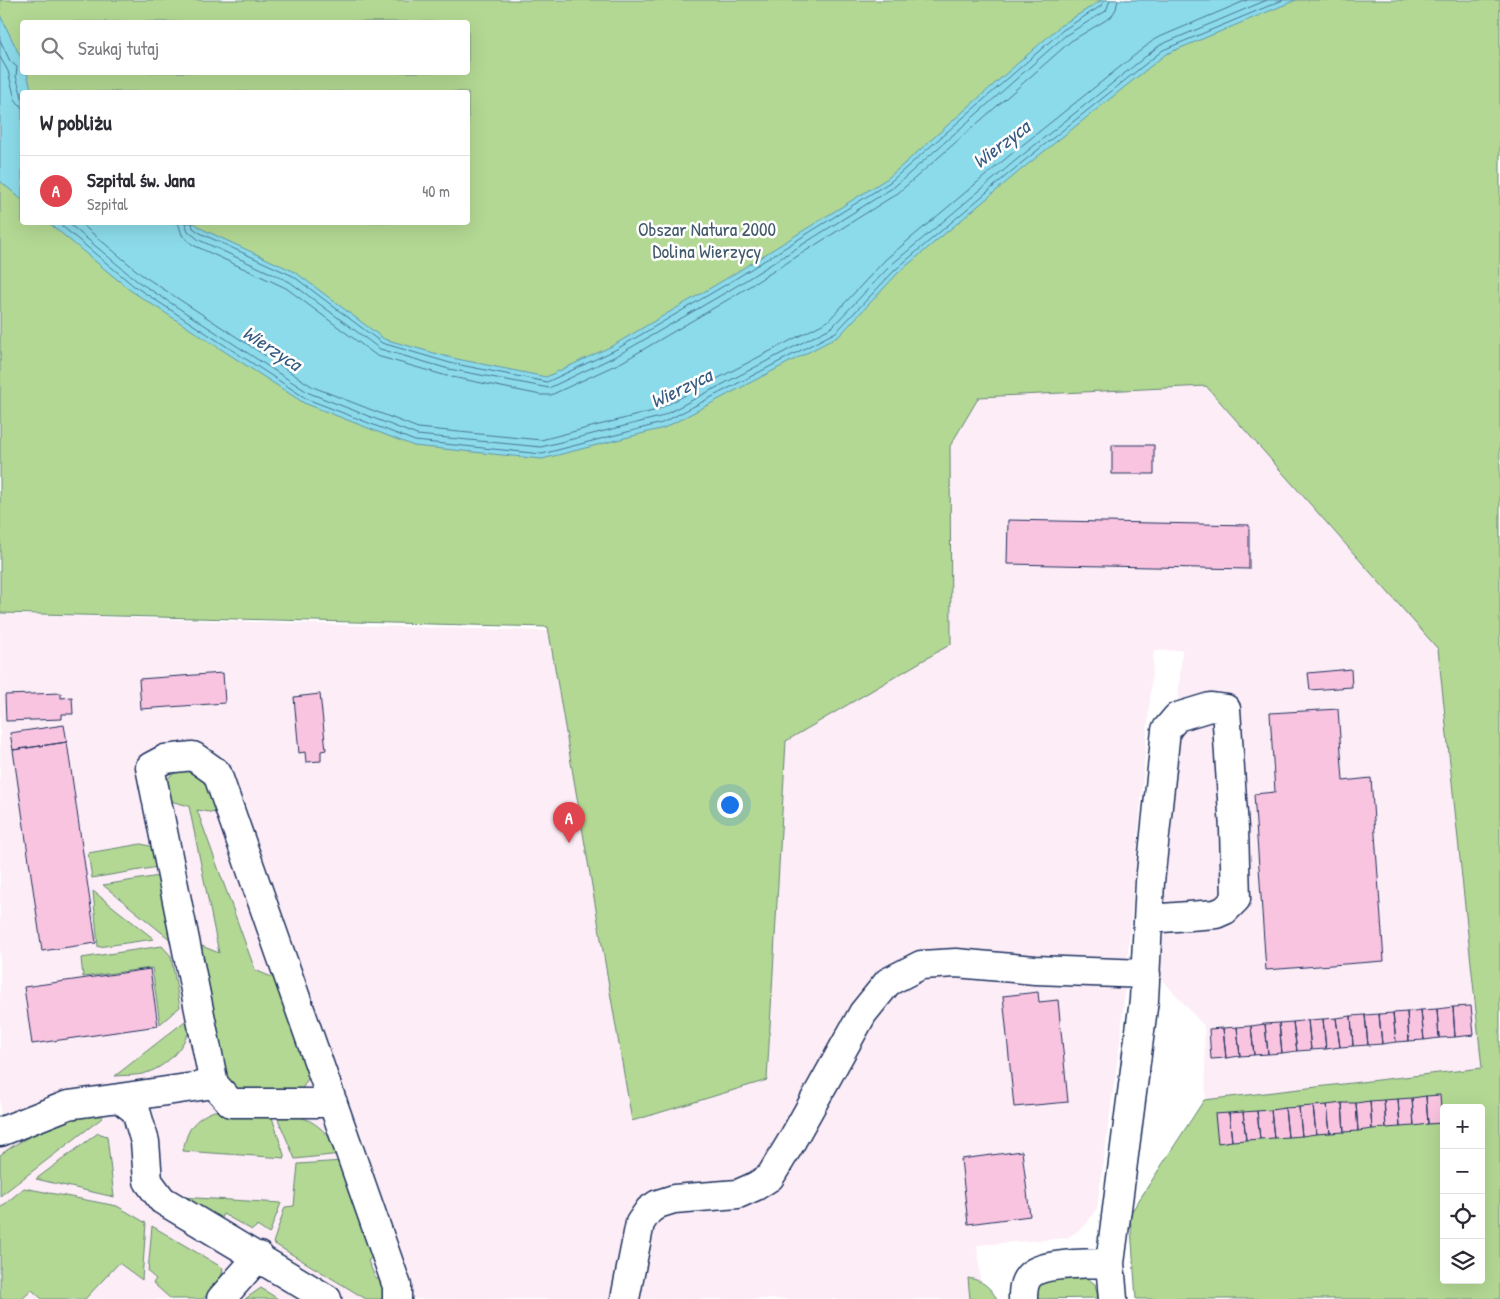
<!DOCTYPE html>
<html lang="pl">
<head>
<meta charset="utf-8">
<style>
  :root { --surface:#fff; --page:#f2f2f3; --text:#2b2b33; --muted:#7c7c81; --line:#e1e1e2; --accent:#7c3aed }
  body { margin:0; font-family:"Patrick Hand",sans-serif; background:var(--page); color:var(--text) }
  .controls { position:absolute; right:15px; bottom:15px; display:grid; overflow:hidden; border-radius:5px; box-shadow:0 5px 20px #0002 }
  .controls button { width:45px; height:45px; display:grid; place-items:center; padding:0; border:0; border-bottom:1px solid var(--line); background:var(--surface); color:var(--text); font:25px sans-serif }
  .you { position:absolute; left:729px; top:804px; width:18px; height:18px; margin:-12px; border:4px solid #fff; border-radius:50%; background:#1a73e8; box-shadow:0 0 0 8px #1a73e833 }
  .badge { display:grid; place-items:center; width:32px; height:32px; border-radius:50%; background:var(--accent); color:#fff; font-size:16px; font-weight:700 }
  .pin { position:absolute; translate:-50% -41px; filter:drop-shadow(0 1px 2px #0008) }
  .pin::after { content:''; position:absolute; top:26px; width:18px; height:15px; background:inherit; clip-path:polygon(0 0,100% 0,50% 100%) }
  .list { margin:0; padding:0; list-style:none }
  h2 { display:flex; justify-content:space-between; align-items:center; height:65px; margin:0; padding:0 20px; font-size:21px }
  h2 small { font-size:16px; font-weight:400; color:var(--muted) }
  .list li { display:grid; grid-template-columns:32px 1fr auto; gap:15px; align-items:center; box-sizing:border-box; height:70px; padding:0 20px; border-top:1px solid var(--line) }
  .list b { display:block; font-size:19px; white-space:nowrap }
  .list p { margin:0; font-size:16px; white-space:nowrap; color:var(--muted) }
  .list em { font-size:16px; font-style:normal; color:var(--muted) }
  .icon { flex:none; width:28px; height:28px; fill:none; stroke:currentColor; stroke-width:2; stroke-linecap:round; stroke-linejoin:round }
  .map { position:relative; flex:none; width:1500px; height:1299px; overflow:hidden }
  .search { position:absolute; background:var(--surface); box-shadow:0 5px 20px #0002; left:20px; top:20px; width:450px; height:55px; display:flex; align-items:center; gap:12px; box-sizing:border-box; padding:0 18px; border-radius:5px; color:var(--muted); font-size:19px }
  .panel { position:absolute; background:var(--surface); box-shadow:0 5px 20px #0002; left:20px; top:90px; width:450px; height:135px; border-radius:5px }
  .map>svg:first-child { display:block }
  .built { fill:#fdedf6 }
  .green { fill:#b3d893; stroke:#678478; fill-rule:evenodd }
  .water { fill:#8cdbea; stroke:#5f96b2 }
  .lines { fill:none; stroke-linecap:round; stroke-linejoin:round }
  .shore { stroke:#487496; stroke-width:1 }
  .building { fill:#f9c4e0; stroke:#1b2f5e }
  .minor-casing { stroke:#1b2f5e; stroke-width:31 }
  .minor { stroke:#fff; stroke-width:28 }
  .labels { text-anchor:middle; stroke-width:5; stroke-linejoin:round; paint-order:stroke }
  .park-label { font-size:19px; fill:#41596b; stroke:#fff }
  .water-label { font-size:20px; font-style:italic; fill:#375a81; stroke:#fff }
</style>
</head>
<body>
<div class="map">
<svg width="1500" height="1299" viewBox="0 0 1500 1299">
  <rect width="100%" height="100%" fill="#fff"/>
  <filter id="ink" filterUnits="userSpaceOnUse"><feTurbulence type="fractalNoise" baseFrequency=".02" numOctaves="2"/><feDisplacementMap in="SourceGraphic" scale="10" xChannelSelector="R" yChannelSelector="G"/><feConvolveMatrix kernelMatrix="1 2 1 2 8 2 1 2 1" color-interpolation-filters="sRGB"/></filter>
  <g filter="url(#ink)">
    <path class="built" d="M1206,386L1438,649L1488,1126L1481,1108H1444L1207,1152L1204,1026L1157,974L1182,650L1154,651L1121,1034L1097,1208L1085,1226L1067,1238L977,1245L982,1299H0V614L951,644L950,445L979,397Z"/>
    <path class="green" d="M0,0H1500V1299H1136L1130,1214L1204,1100L1482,1068L1438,649L1206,386L979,397L950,446L951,644L786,741L767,1080L632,1121L548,627L0,613ZM22,22H468V72H22ZM22,92H468V222H22ZM1444,1108H1481V1280H1444Z
      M186,771C208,779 212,794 221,814L197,810L255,970L281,981L311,1073L302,1089L293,1094L240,1093L227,1087L197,944L219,953L189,806L167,800C165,782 165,772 186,771Z
      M141,844L154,847L164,866L92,878L88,853Z
      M159,876L172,941L103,885Z
      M93,891L154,939L98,947Z
      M162,946L171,956L180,1007L160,1024L152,968L83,977L81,958Z
      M194,1014C190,1039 172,1065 146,1073C137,1076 125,1075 115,1076Z
      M214,1111H270L285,1158L183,1151C187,1130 193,1119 214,1111Z
      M275,1112C311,1116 322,1125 341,1154L295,1159Z
      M102,1114V1118L0,1196V1155C29,1134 65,1117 102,1114Z
      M98,1133L107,1136L114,1197L36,1179Z
      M343,1161L377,1253L368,1261L376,1279L384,1278L391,1299H366L273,1243L285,1207L294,1206L298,1164Z
      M24,1188L117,1206L146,1223L142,1280L119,1263L85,1299H42L32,1290L22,1299H0V1208Z
      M180,1197L281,1203L269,1234L257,1226L252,1230L223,1214L219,1221Z
      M152,1226L223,1268L221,1280L203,1299H171L153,1283L156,1279L148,1272Z
      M1083,1275L1095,1284L1098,1298L1035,1299C1036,1273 1065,1276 1083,1275Z
      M968,1278C982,1280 990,1287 997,1299H970Z
      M261,1288L278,1299H245Z"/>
    <path class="water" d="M1102,0H1296L1166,54L1022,169L898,273L839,336L664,428L542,459L414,446L304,403L130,290L49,223H194L204,230L295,272L384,339L452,358L546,377L612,346L724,280L888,178L1060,26Z
      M0,15L22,60V72L27,73L32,92H22V200L0,181Z"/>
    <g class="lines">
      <path class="shore" d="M0,40L10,61L17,67L16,76L22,97
        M0,57L8,71L15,99L22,108
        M57,222L134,286L307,399L415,441L542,454L662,423L836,332L895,270L1019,165L1163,50L1283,0
        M67,222L137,281L309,393L417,435L541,447L660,417L832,327L891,265L1015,161L1160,45L1267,0
        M79,222L142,275L313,387L418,428L541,440L657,410L828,321L886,259L1010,155L1155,39L1247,0
        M178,222L182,235L193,245L286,288L377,356L447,376L541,395H551L622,362L734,296L898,193L1071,41L1111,17L1116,9L1118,0
        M185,222L188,231L199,240L290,282L380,349L449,369L549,388L618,355L730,290L894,187L1066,35L1106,11L1110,0
        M192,222L193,228L202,234L293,276L382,343L450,363L547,382L615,350L727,284L890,182L1063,30L1101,6L1104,0"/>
    </g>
    <path class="building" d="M1112,445H1154V474H1112Z
      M1008,520L1249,525V569L1007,564Z
      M1351,669L1352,687L1310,690L1308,673Z
      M223,673L225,703L141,709L139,679Z
      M61,693V698L72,697L73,714H62V719L6,721L5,695Z
      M320,694L326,750L321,751V761L306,762L305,752L299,753L294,697Z
      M1338,709L1343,781L1371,778L1384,961L1266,970L1254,794L1275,792L1270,713Z
      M64,725L67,742L13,750L10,733Z
      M67,742L96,943L42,951L13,750Z
      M150,969L158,1026L32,1044L24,987Z
      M1038,992L1039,1002L1058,1000L1068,1102L1014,1107L1003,996Z
      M1471,1006L1474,1035L1455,1037L1453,1007Z
      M1453,1007L1455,1037L1439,1038L1437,1009Z
      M1437,1009L1439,1038L1424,1040L1421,1010Z
      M1421,1010L1424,1040L1409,1041L1407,1012Z
      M1407,1012L1409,1041L1396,1042L1393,1013Z
      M1393,1013L1396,1042L1382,1044L1379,1014Z
      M1379,1014L1382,1044L1368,1045L1365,1015Z
      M1365,1015L1368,1045L1353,1046L1351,1016Z
      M1351,1016L1353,1046L1340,1047L1336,1018Z
      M1336,1018L1340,1047L1326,1049L1323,1019Z
      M1323,1019L1326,1049L1311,1050L1308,1020Z
      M1308,1020L1311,1050L1297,1051L1293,1022Z
      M1293,1022L1297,1051L1282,1053L1279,1023Z
      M1279,1023L1282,1053L1268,1054L1265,1024Z
      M1265,1024L1268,1054L1254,1055L1251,1026Z
      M1251,1026L1254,1055L1240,1056L1237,1027Z
      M1237,1027L1240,1056L1226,1058L1223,1028Z
      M1223,1028L1226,1058L1211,1059L1209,1029Z
      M1440,1095L1442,1123L1428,1124L1426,1096Z
      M1426,1096L1428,1124L1414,1126L1412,1098Z
      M1412,1098L1414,1126L1400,1127L1398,1099Z
      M1398,1099L1400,1127L1386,1128L1384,1100Z
      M1384,1100L1386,1128L1372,1129L1370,1101Z
      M1370,1101L1372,1129L1358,1131L1356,1103Z
      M1342,1103H1356L1358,1131L1344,1132Z
      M1342,1103L1344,1132L1330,1133L1327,1105Z
      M1327,1105L1330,1133L1316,1134L1313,1106Z
      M1313,1106L1316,1134L1302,1136L1299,1107Z
      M1299,1107L1302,1136L1288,1137L1285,1108Z
      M1285,1108L1288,1137L1274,1138L1271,1110Z
      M1271,1110L1274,1138L1260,1139L1257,1111Z
      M1257,1111L1260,1139L1246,1140L1243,1112Z
      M1243,1112L1246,1140L1232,1141L1229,1113Z
      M1229,1113L1232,1141L1218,1143L1215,1114Z
      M1022,1151L1030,1216L968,1224L961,1159Z"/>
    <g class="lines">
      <defs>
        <path id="minor" d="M214,1084L150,767L165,759L193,756L217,773L397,1286V1299
          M119,1098L214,1084L231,1103H333
          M0,1132L68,1105L119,1098L136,1111L145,1142L148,1181L162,1200L327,1299
          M221,1299L259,1256
          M625,1299L640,1223L649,1210L658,1204L674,1199L738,1194L756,1186L770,1177L790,1144L863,1013L888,982L921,965L956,963L1035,970L1146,974
          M1023,1299C1023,1291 1023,1283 1029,1276C1041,1262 1091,1264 1110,1263
          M1113,1299L1110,1263L1144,1000L1150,882L1166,730L1177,717L1210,707L1226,709L1234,829L1236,899L1225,910L1216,914L1149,919"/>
      </defs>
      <use href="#minor" class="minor-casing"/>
      <use href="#minor" class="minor"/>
    </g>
  </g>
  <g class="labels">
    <g class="park-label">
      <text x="707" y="236">Obszar Natura 2000<tspan x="707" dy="22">Dolina Wierzycy</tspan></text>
    </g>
    <g class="water-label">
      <text transform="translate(1001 144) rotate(-37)" y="7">Wierzyca</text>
      <text transform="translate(272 348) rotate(33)" y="7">Wierzyca</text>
      <text transform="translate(681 388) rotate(-26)" y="7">Wierzyca</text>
    </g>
  </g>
</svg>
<div class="controls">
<button>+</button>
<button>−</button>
<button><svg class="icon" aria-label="locate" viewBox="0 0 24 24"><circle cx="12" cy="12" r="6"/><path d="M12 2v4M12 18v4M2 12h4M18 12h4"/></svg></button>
<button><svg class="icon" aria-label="layers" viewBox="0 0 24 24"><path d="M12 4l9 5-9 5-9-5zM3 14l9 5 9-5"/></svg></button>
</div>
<div class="you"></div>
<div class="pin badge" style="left:569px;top:843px;background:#e0444e">A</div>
<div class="search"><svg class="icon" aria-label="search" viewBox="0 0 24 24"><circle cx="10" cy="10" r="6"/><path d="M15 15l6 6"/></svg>Szukaj tutaj</div>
<section class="panel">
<h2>W pobliżu<small></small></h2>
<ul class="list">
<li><span class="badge" style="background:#e0444e">A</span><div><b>Szpital św. Jana</b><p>Szpital</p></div><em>40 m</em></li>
</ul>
</section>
</div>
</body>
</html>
